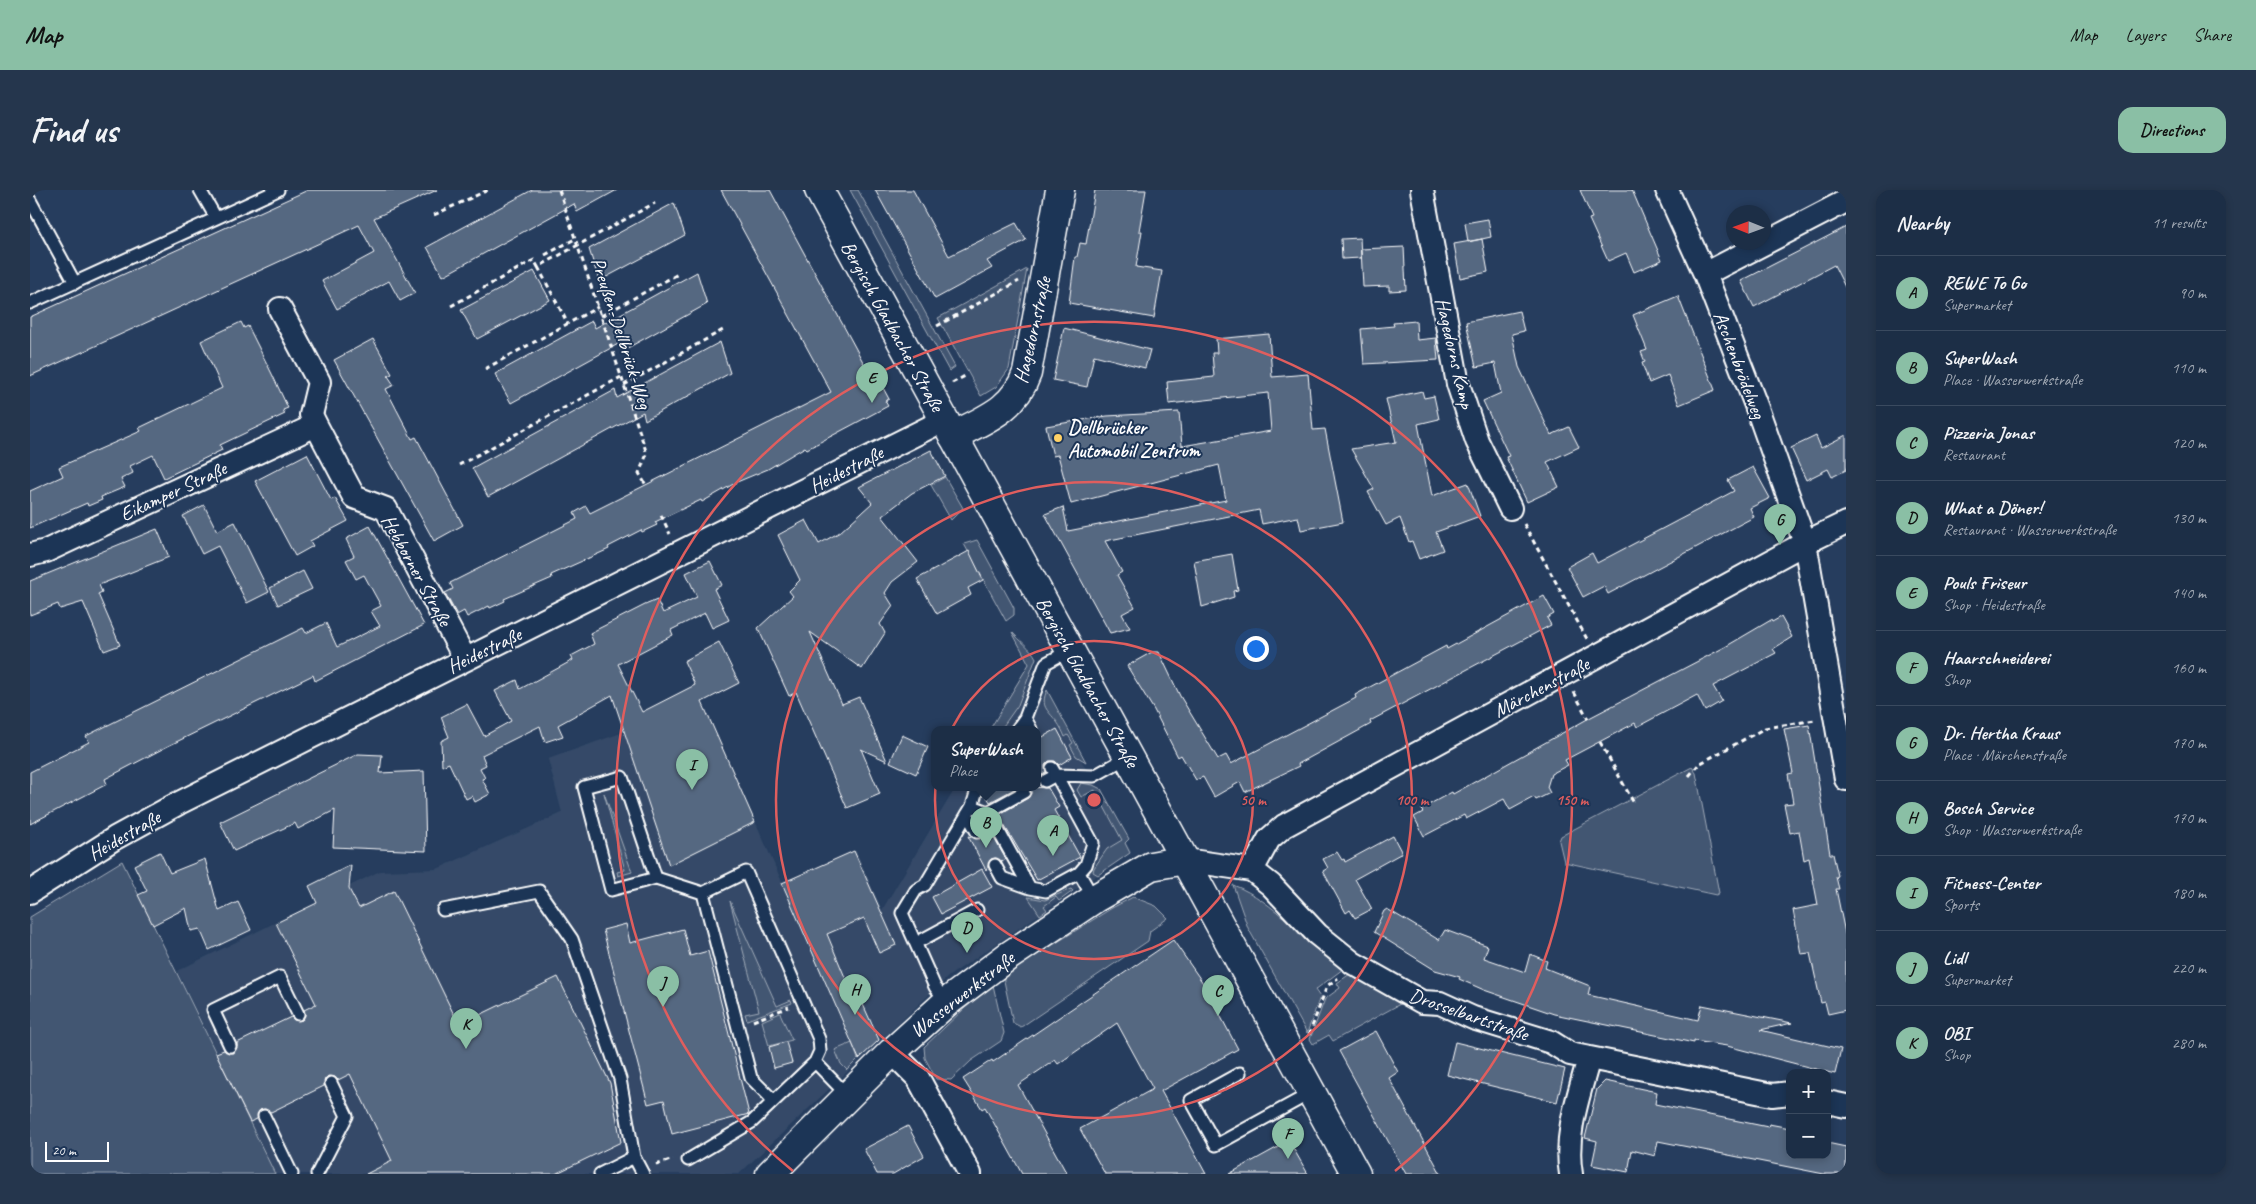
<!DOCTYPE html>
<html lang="en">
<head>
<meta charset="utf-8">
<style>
  :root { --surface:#1c2e46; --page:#25364d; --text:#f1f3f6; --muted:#a0a8b3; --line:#3a4a5f; --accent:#8abfa5 }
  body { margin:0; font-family:Caveat,sans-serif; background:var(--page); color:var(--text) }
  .controls { position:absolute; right:15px; bottom:15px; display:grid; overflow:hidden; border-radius:10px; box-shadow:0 2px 8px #0003 }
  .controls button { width:45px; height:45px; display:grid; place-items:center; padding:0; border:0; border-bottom:1px solid var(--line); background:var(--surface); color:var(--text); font:25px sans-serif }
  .compass { position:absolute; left:1696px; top:15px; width:45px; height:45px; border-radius:50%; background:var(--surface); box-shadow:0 2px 8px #0003; rotate:271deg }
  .scale { position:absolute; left:15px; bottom:12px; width:64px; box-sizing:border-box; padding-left:5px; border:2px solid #fff; border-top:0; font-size:14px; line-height:18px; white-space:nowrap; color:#fff; -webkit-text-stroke:4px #1d3557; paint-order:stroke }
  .you { position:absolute; left:1225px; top:458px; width:18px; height:18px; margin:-12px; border:4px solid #fff; border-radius:50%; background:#1a73e8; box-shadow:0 0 0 8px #1a73e833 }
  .badge { display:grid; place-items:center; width:32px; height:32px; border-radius:50%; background:var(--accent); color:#111; font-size:16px; font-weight:700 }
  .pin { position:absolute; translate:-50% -41px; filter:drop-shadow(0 1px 2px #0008) }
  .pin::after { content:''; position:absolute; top:26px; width:18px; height:15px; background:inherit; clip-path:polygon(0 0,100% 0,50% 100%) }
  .popup { position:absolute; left:901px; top:536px; width:110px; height:65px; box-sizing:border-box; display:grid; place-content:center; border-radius:10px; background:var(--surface); filter:drop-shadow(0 1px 4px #0005); font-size:16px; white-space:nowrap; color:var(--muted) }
  .popup b { font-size:19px; color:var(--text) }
  .popup::after { content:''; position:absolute; left:50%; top:100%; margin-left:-10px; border:10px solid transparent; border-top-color:var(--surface) }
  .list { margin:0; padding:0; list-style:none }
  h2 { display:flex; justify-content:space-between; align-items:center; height:65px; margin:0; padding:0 20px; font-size:21px }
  h2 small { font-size:16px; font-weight:400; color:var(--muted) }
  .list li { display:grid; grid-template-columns:32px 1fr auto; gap:15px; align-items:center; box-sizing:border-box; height:75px; padding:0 20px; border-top:1px solid var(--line) }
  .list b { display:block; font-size:19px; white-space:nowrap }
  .list p { margin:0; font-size:16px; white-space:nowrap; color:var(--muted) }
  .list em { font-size:16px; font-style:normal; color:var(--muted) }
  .map { position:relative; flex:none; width:1816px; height:984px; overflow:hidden; border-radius:15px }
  header { display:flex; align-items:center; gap:30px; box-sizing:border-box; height:70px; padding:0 25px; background:var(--accent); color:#111 }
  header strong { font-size:24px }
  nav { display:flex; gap:28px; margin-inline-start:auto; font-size:18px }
  .intro { display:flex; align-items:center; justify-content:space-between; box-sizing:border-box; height:120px; padding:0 30px }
  h1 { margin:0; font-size:35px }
  .button { padding:12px 22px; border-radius:15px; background:var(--accent); color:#111; font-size:18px; font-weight:700 }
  main { display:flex; gap:30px; padding:0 30px }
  aside { flex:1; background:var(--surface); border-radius:15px; box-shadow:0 2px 8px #0003 }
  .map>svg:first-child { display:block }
  .built { fill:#344a68 }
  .green { fill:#425672; stroke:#a0aab8 }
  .building { fill:#556781; stroke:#fff }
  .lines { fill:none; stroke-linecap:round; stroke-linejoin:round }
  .service-casing { stroke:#fff; stroke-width:15 }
  .minor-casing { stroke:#fff; stroke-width:26 }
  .tertiary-casing { stroke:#fff; stroke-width:31 }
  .secondary-casing { stroke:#fff; stroke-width:31 }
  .primary-casing { stroke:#fff; stroke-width:31 }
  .path { stroke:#fff; stroke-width:3; stroke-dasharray:5 4; stroke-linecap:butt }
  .service { stroke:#1d3557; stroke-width:11 }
  .minor { stroke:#1d3557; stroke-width:22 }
  .tertiary { stroke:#1d3557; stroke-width:28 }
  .secondary { stroke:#1d3557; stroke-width:28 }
  .primary { stroke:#1d3557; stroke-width:28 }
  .ring { fill:none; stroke:#e05e5e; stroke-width:2.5 }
  .poi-dot { fill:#ffd166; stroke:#1d3557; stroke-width:2 }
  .labels { text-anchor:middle; stroke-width:4; stroke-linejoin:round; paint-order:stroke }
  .street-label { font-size:20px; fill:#fff; stroke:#1d3557 }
  .poi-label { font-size:20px; font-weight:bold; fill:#fff; stroke:#1d3557; text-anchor:start }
  .centre { fill:#e05e5e; stroke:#1d3557; stroke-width:2.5 }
  .ring-label { font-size:15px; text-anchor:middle; font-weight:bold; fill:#e05e5e; stroke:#1d3557; stroke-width:4; stroke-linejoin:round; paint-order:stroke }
</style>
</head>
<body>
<header>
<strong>Map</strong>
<nav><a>Map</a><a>Layers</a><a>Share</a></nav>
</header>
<div class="intro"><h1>Find us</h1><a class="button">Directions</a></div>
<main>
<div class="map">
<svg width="1816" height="984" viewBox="0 0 1816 984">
  <rect width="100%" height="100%" fill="#263d5e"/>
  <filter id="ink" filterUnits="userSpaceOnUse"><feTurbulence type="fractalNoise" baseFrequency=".02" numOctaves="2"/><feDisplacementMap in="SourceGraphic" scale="10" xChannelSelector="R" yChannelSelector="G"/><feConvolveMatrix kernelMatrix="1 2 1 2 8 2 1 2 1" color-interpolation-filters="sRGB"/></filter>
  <g filter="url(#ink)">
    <path class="built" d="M999,474L1101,662L919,786L709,984H245L147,781L350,681L407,679L532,623L518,569L594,542L603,567L680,529L752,692L826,661L852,720L926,597H1007V539H960Z"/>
    <path class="green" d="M820,0H828L925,177L919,181Z
      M997,79L979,179L966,197L951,206L908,128Z
      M915,287L933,318L921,330L901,295Z
      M947,350L984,418V425L976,431L934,354Z
      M982,442C990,451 1001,458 1006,468L988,515L971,539H960L999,474Z
      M1017,500L1056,572L1046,566L1040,555L1043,553L1038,545L1035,547C1033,542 1030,536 1027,532C1017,519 1010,517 1017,500Z
      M1662,577L1666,583L1689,703L1686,705L1534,672L1529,651L1531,646Z
      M1051,593L1063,595L1071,599L1099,649L1095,653L1100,663L1068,685L1063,682L1064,678L1077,659L1092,650L1065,600L1051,607L1047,600Z
      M574,603L602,682L588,686L587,682L595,680Z
      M92,671L245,984H0V727Z
      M1203,695C1245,711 1277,753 1313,779L1285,800L1290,807L1277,843L1218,738Z
      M1041,699L1043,701L1029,711L1026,707L1014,716L1017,720L1010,725L998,707L1015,710Z
      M1103,707L1126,716L1138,728L1120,741L1118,751L991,837L983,833L973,786L1082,718Z
      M700,711L747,816L761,810L762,813L717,830L715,824L729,821Z
      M1320,784L1370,814L1303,851L1299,845L1283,854L1280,849L1295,809L1310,798L1307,793Z
      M963,795L974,843L971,851L941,871L921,890L906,889L895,868L894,857L935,818Z
      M750,823L762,850L739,856L732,831Z
      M822,853L828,869L817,880L811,874L805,860Z"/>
    <path class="building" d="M278,0H407L344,28L385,103L370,111L359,91L307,119L292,91L344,63L329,35L0,186V127Z
      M502,0H587L547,22L544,14L413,86L397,57Z
      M691,0H740L839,183L844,181L859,209L855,211L858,216L777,259L775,257L738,279L707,292L672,312L671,310L625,332L627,335L612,342L611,340L578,357L579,359L521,385L522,388L474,409L475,411L460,418L459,416L437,427L434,421L427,425L415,403L423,399L420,393L547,329L544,323L556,316L560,323L801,202Z
      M845,0H883L919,66L986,33L996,50L957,71L962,78L905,109Z
      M1065,0H1116L1109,41H1112L1106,77L1132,81L1124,128L1039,113L1045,67H1047L1050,53L1056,54Z
      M1550,0H1602L1632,70L1604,82L1596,63L1578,71L1559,29L1562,28Z
      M644,13L655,45L569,91L559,59Z
      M1458,29L1461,47L1438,52L1435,33Z
      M1816,37V99L1804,75L1724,117L1711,91Z
      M1330,48L1331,68L1312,69L1311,49Z
      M1452,49L1458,82L1430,88L1424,54Z
      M1374,57L1376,100L1359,101V96L1333,97L1331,59Z
      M504,81L520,110L447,149L431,120Z
      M667,82L677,114L592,161L590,153L481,213L465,184L562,131L565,138Z
      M1648,106L1685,200L1649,215L1638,185L1619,193L1612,173L1615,172L1611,162L1617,160L1603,125Z
      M1489,121L1494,141L1482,144L1489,177L1521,245L1539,237L1549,257L1517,272L1529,297L1497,312L1476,267L1479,266L1453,211L1471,203L1465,173L1446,177L1436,132Z
      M1386,131L1387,150L1406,148L1408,170L1334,174L1331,139L1364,136L1363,133Z
      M211,132L214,138L218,136L242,184L258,218L253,220L255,224L190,255L192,260L134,288L123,265L100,276L103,283L91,289L95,297L71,307L72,310L58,316L57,313L0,338V301L33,286L29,277L111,241L109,238L192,198L171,151Z
      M1034,138L1120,160L1115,178L1064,165L1057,197L1023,190Z
      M1239,144L1242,187L1278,184L1283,240L1295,239L1313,332L1271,340L1268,327L1232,334L1229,320L1075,351L1092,382L1087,385L1105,417L1092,424L1100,438L1080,443L1015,324L1033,317L1038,341L1196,310L1189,275L1041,314L1028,265L1023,266L1016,236L1077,226L1149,222L1152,256L1241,241L1238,203L1139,214L1137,192L1184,187L1182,163H1187L1186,149Z
      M343,149L362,184L358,186L364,195L356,199L382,249L386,247L433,335L404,351L304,170Z
      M690,152L700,183L615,230L613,222L458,307L442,278L585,200L587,208Z
      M1392,201L1394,208L1404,206L1409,229L1388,234L1402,306L1438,293L1450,326L1406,342L1413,360L1389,369L1382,351L1379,352L1370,328L1356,335L1338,302L1344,299L1321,259L1366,252L1356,209Z
      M1816,245V280L1802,287L1798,279L1776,290L1761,258L1786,246L1791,258Z
      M901,260L915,286L882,303L852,326L888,372L862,392L855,403L863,416L850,434L855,443L832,479L780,442L812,514L829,507L857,571L831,559L850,604L817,618L766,502L759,506L728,438L763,406L759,401L770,390L748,345L776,330L789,354L810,342L842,313L829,297Z
      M277,264L301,310L305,308L318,331L280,351L283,356L265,366L225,291Z
      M1723,277L1740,308L1720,318L1724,327L1578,404L1574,396L1553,407L1537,377L1562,363L1567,373L1704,301L1698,290Z
      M174,315L187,341L205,332L239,402L217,413L188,356L172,364L153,326Z
      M340,336L394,435L285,491L283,485L138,556L75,589L77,594L0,634V582L59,552L56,546L273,438L276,443L296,433L307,457L350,436L341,421L351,416L334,385L326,389L316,370L324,366L316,349Z
      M127,339L139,367L69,395L72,402L68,404L90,455L74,461L53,412L30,419L28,414L0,425V391Z
      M939,361L953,390L938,398L941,405L907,424L887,389Z
      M1202,364L1208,400L1203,401L1204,407L1172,417L1164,371Z
      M680,371L692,395L684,399L699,430L682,438L675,423L641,440L643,445L588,474L612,522L665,495L654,471L689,452L709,493L672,512L725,632L639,675L582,505L528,535L533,546L515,552L510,536L452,565L456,575L450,578L455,588L452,589L460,604L445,612L442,606L436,609L419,573L412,576L411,551L419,547L411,527L437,514L454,546L481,531L465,501L487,490L490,499L543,470L541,466L564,454L560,443L615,415L627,410L633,423L667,407L656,383Z
      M273,381L282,399L248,415L240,398Z
      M1514,406L1524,424L1517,428L1521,435L1340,531L1341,534L1268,574L1269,576L1215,602L1210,592L1184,607L1173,587L1166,590L1151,565L1148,567L1124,520L1097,476L1122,462H1129L1150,506L1188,569L1196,565L1201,574L1326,508L1325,505L1416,456L1417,459Z
      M1751,427L1762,447L1743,459L1746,463L1683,496L1692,511L1675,521L1667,505L1607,537L1605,533L1535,570L1538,575L1521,584L1517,597L1520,603L1506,610L1504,607L1480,620L1474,609L1436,629L1434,625L1394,646L1384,627L1393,622L1391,620L1400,614L1422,602L1423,604L1561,527L1695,457L1741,430L1742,432Z
      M1779,535L1800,664H1803L1808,686L1806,687L1809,699H1806L1816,748V820L1798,824L1795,812L1791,813L1780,763L1771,764L1763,720L1788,715L1779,668L1774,670L1769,641L1760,643L1754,614L1763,613L1758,584L1763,583L1754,539Z
      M1027,539L1042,567L1029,575L1025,571H1019L1015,575L1016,582L1007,586V550Z
      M872,545L898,557L886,584L860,572Z
      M328,564L352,565L350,583L394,581L396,661L303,657L305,620L268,639L265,633L204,661L190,632Z
      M955,597H988L960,612L954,602Z
      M999,597L1018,598L1029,617L1024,620L1050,667L1007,690L968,625L998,608L1001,603Z
      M957,636L976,669L972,672L966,668L961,669L956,680L938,646L950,649L954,645L953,638Z
      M1363,646L1372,663L1325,689L1342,719L1325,728L1320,720L1316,723L1293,681L1298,678L1293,669L1307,662L1312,670L1314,669L1315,672Z
      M824,661L866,755L849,763L834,728L797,744L822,804L827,801L849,850L829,869L752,693Z
      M130,662L140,683L175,669L189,721L208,712L221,740L179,760L170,739L161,741L156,718L123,735L108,705L117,701L104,675Z
      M321,675L319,699L329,718L364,701L429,835L528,787L580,893L591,952L525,984H336L362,971L320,884L308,890L305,887L298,886L295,889L294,896L241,922L235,919L230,920L227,929L220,932L186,863L194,860L199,863H204L207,857V853L261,827L264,830H272L275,825L274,820L286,814L246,733L287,713L279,696Z
      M952,679L962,697L911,724L902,707Z
      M1357,719L1409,750L1415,740L1458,756L1454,768L1495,782L1500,764L1517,771L1515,778L1560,796L1558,805L1668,830L1672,815L1762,833L1730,840L1811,859L1805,884L1697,856L1664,851V853L1524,824L1454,800L1429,789L1430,787L1405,780L1344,742L1354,721Z
      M596,734L600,753L653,739L660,766L678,761L719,924L642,944L634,910L618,914L573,740Z
      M1143,750L1173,793L1208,859L1131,901L1176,984H1075L1050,939L1123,899L1087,833L1028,874L1025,870L988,895L1037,984H992L955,917L952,919L933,889L962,870L963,872Z
      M1346,841L1368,882L1359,888L1411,984H1376L1309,861Z
      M756,852L762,873L744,878L739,857Z
      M1425,852L1535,879L1527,912L1417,885Z
      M1575,891L1627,902L1625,914L1738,937L1739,934L1760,938V965H1797V953L1816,957V984H1794L1628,951L1625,966L1602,960L1598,982L1562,975L1567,951L1555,948L1567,899Z
      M878,936L894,966L863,984H847L834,959Z
      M1259,951L1278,984H1199Z"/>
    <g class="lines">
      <defs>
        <path id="service" d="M170,0L186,28
          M0,10L45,93
          M0,113L248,0
          M995,528L1001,539
          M987,539L995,528L1016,473L1040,460
          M1015,591L1026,585L1022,578
          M942,616L958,622L1000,698L1016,701L1049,683L1056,675L1063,653L1026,585L1064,586L1098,567
          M958,622L994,602
          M937,624L947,642
          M965,675L972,688L1000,698
          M1049,683L1064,709
          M626,688L581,700L554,597L592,587L626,688L673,703L716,682L789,849L790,861L785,872L818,906
          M413,720L509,701L542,749L590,889L604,967L613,984
          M886,753L947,720
          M917,812L905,797L872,723L886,700L895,695L942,616L948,597
          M200,856L183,820L250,787L268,824
          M1210,883L1161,910L1186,955L1281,903
          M744,911L785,872
          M234,926L262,984
          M658,970L722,932L744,911L721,888L673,703
          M287,984L317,926L301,893
          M570,984L604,967"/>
        <path id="minor" d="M1392,0L1428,194L1447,251L1480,318
          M1637,0L1675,84L1727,218L1775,353L1816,589
          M1675,84L1816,11
          M250,119L289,192L281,225L286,235L324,307L356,319L435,469
          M0,365L16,361L286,235
          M1155,670L1222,680L1241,695L1287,744L1323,773L1392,812L1410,813L1443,828L1521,852L1540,864L1742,905L1760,903
          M1222,680L1239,649L1254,636L1775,353L1816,333
          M0,702L85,648L149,613L914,230
          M862,862L888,888L940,984
          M1797,912L1816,916
          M1541,984C1534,945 1549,905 1559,868"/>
        <path id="tertiary" d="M923,246C955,229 984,220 997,183L1030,0"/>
        <path id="secondary" d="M740,984L862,862L917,812L977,767L1064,709L1121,676L1155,670"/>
        <path id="primary" d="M789,0L1326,984"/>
      </defs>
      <use href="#service" class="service-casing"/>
      <use href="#minor" class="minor-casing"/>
      <use href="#tertiary" class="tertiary-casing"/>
      <use href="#secondary" class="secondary-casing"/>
      <use href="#primary" class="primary-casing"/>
      <path class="path" d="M529,0L617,264L609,283L616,295
        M404,25L458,0
        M515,65L545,49
        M508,77L538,134
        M421,116L504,70L508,77L625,13
        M571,126L648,84
        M907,136L989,91
        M455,179L568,117
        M922,193L935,186
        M594,195L693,140
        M429,275L591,187
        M631,325L640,344
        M1494,334L1557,449
        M1544,502L1558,529
        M1570,552L1605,615
        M1659,586L1669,574L1735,538L1785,530
        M723,831L759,817
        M1279,845L1297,796L1308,788
        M626,975L643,969"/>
      <use href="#service" class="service"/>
      <use href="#minor" class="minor"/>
      <use href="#tertiary" class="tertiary"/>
      <use href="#secondary" class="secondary"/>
      <use href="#primary" class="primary"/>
    </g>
  </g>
  <g class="ring">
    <circle cx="1064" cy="610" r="159"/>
    <circle cx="1064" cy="610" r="318"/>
    <path d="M763 981A478 478 0 1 1 1365 981"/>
  </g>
  <circle class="poi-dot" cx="1028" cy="248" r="5"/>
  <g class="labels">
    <g class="street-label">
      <text transform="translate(863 136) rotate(61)" y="7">Bergisch Gladbacher Straße</text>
      <text transform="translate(1002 140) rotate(-77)" y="7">Hagedornstraße</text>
      <text transform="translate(592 143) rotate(72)" y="7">Preußen-Dellbrück-Weg</text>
      <text transform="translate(1425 163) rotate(77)" y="7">Hagedorns Kamp</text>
      <text transform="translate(1710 175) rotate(69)" y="7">Aschenbrödelweg</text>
      <text transform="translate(816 279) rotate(-27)" y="7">Heidestraße</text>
      <text transform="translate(143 301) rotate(-25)" y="7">Eikamper Straße</text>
      <text transform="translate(387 380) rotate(61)" y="7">Hebborner Straße</text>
      <text transform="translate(454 460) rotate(-26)" y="7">Heidestraße</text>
      <text transform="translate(1058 492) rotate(61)" y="7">Bergisch Gladbacher Straße</text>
      <text transform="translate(1511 497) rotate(-28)" y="7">Märchenstraße</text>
      <text transform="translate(94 645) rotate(-30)" y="7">Heidestraße</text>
      <text transform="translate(932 804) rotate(-38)" y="7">Wasserwerkstraße</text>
      <text transform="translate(1439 824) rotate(19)" y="7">Drosselbartstraße</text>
    </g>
    <g class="poi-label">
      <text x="1038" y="244">Dellbrücker<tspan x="1038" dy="23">Automobil Zentrum</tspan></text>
    </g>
  </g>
  <circle cx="1064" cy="610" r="8" class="centre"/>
  <g class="ring-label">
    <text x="1223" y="615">50 m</text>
    <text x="1382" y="615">100 m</text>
    <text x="1542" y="615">150 m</text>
  </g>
</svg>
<div class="controls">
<button>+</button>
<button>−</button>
</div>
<svg class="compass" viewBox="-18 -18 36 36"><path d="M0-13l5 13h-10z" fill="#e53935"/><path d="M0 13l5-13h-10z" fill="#a0a8b3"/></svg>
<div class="scale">20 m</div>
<div class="you"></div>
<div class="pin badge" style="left:1023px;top:666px">A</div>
<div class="pin badge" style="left:956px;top:658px">B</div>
<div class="popup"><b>SuperWash</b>Place</div>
<div class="pin badge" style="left:1188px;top:826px">C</div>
<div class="pin badge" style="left:937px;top:763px">D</div>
<div class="pin badge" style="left:842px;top:213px">E</div>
<div class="pin badge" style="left:1258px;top:969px">F</div>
<div class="pin badge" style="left:1750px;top:355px">G</div>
<div class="pin badge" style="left:825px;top:825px">H</div>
<div class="pin badge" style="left:662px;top:600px">I</div>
<div class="pin badge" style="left:633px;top:817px">J</div>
<div class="pin badge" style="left:436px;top:859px">K</div>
</div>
<aside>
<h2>Nearby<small>11 results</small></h2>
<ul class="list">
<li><span class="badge">A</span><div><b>REWE To Go</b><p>Supermarket</p></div><em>90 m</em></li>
<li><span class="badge">B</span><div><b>SuperWash</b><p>Place · Wasserwerkstraße</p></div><em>110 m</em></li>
<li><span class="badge">C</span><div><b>Pizzeria Jonas</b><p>Restaurant</p></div><em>120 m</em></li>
<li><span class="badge">D</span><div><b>What a Döner!</b><p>Restaurant · Wasserwerkstraße</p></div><em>130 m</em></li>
<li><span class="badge">E</span><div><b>Pouls Friseur</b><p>Shop · Heidestraße</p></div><em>140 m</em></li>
<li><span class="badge">F</span><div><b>Haarschneiderei</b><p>Shop</p></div><em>160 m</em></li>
<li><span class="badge">G</span><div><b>Dr. Hertha Kraus</b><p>Place · Märchenstraße</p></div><em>170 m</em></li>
<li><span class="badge">H</span><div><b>Bosch Service</b><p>Shop · Wasserwerkstraße</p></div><em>170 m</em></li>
<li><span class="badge">I</span><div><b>Fitness-Center</b><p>Sports</p></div><em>180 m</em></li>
<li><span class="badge">J</span><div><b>Lidl</b><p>Supermarket</p></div><em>220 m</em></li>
<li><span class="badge">K</span><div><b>OBI</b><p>Shop</p></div><em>280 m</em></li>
</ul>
</aside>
</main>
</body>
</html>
